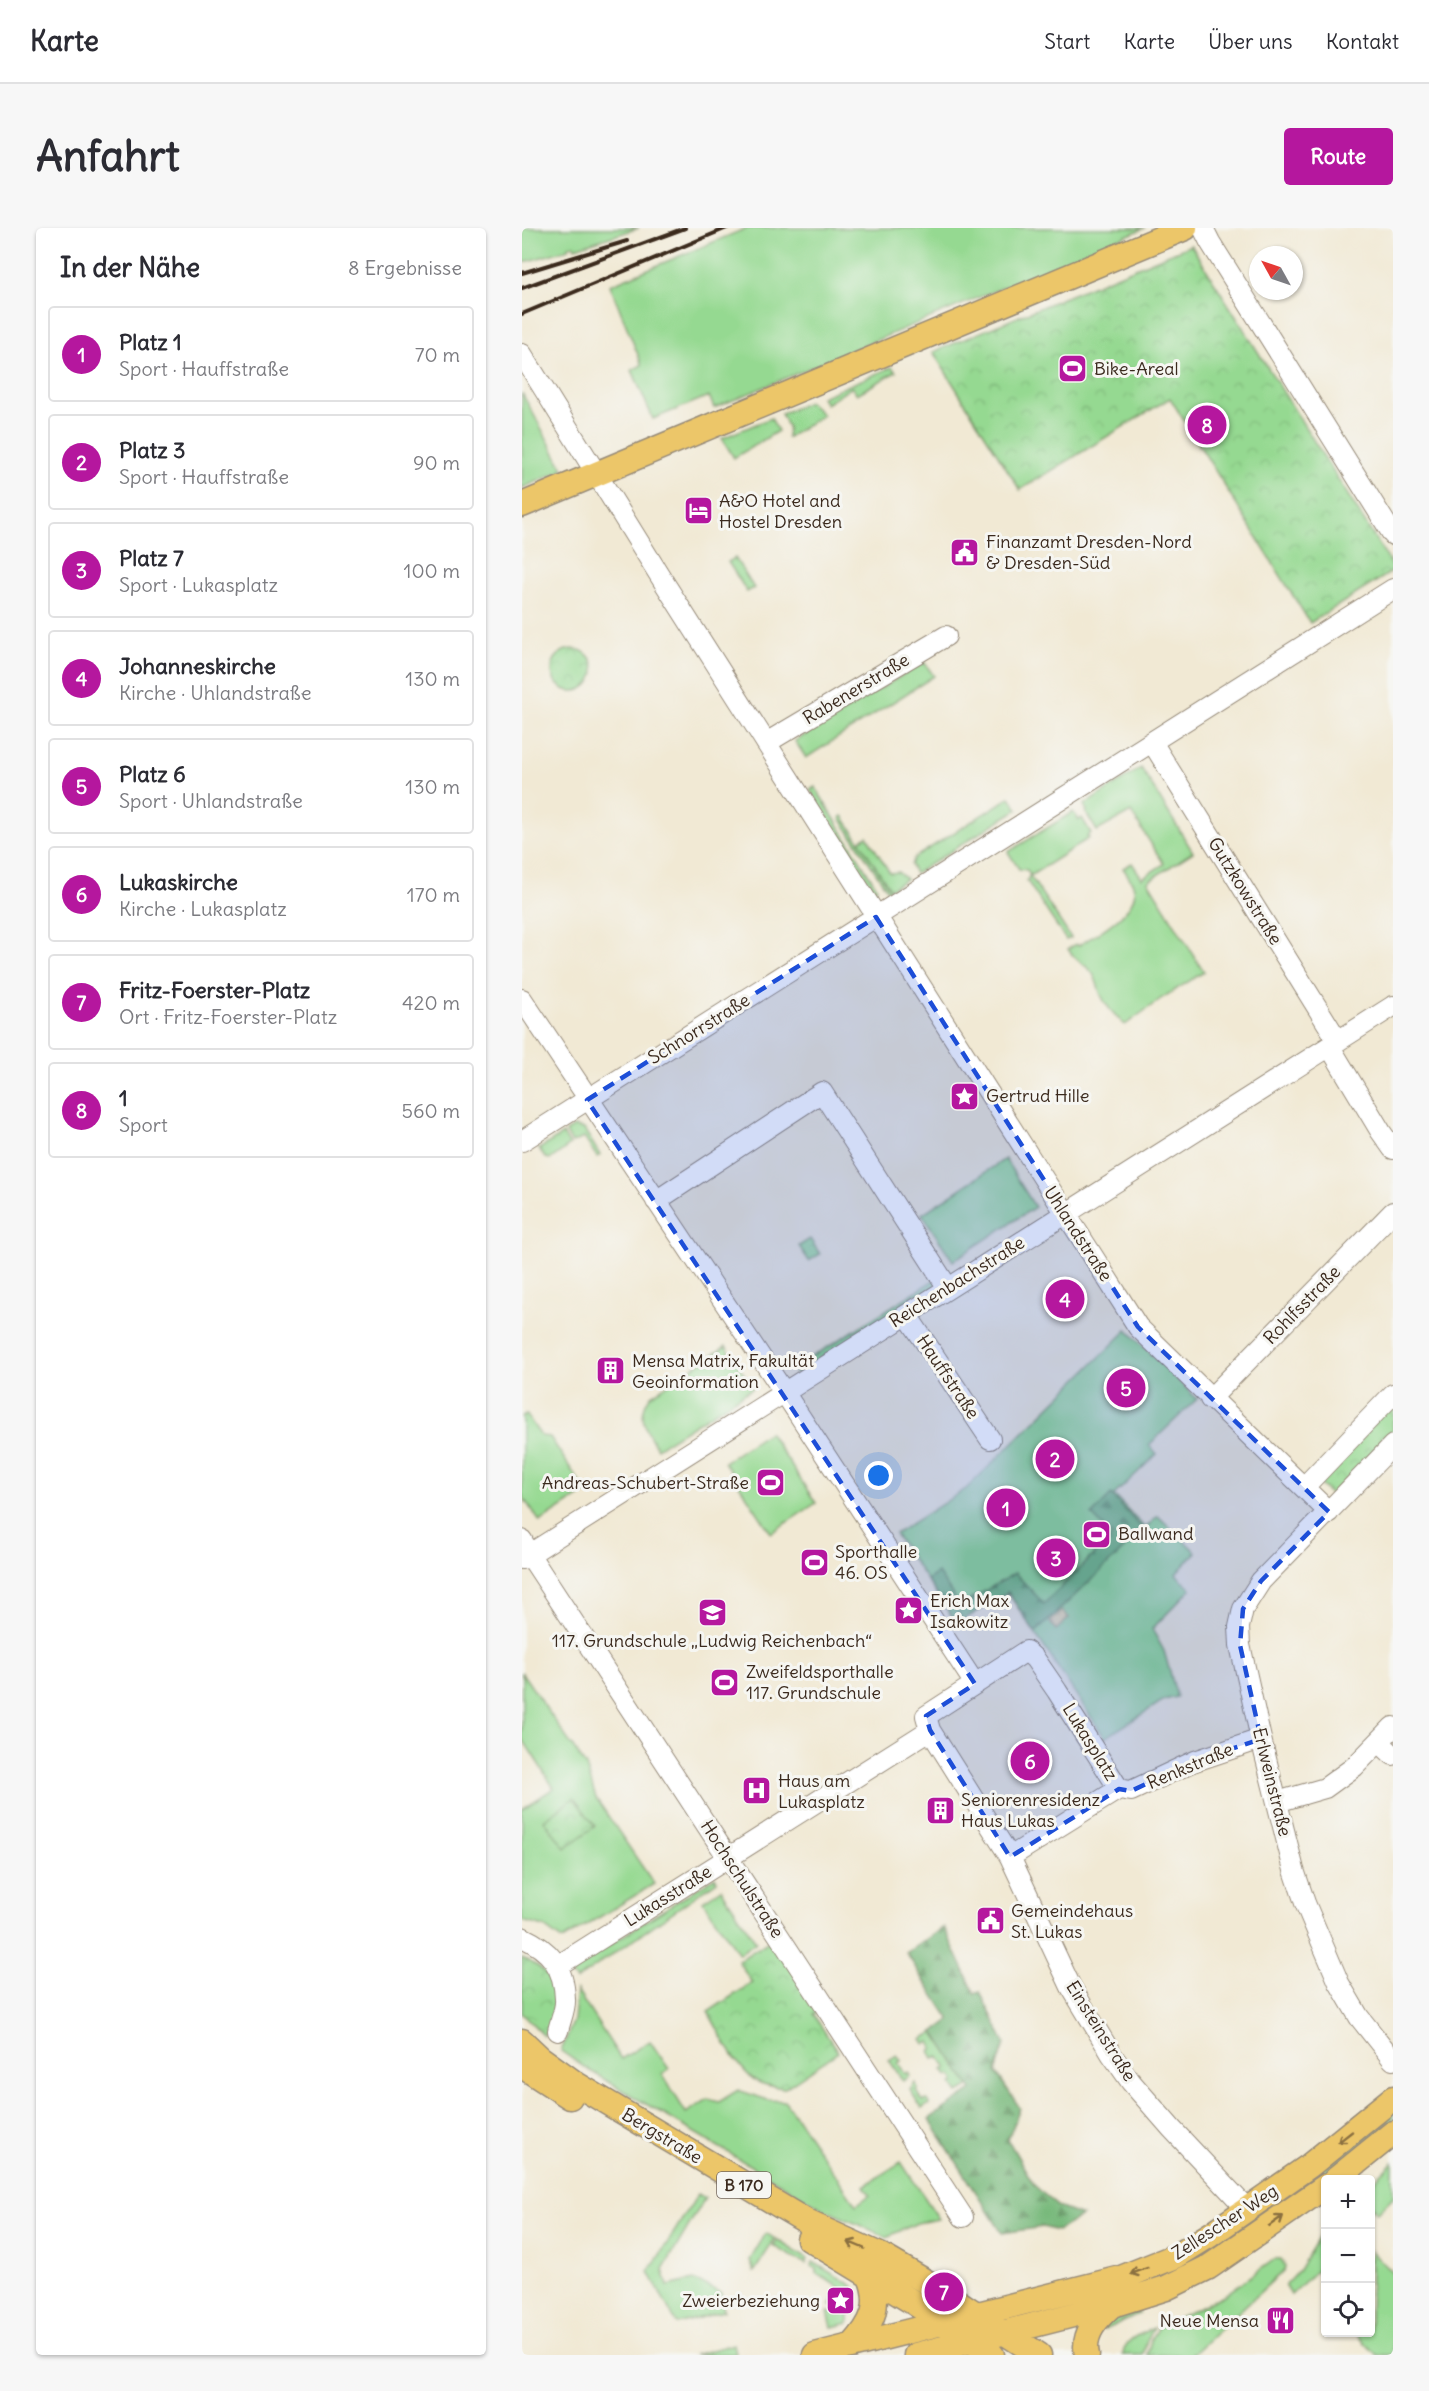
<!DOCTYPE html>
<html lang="de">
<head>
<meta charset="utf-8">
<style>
  :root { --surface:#fff; --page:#f7f7f7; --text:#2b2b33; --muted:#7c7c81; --line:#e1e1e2; --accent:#b5179e }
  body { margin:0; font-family:Delius,sans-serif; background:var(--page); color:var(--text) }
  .controls { position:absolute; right:18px; bottom:18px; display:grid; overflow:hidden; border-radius:6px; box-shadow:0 2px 4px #0004 }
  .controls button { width:54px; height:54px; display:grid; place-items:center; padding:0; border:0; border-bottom:2px solid var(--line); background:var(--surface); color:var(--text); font:30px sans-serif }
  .compass { position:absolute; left:727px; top:18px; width:54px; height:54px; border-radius:50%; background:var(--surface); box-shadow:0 2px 4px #0004; rotate:310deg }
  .you { position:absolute; left:357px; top:1248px; width:21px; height:21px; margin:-15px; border:4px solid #fff; border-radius:50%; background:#1a73e8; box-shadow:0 0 0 9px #1a73e833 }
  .badge { display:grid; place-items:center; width:39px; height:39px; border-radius:50%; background:var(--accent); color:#fff; font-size:20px; font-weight:700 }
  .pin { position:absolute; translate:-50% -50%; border:3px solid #fff; box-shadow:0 2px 6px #0006 }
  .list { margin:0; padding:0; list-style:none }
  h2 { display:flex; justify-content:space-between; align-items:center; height:78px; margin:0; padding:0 24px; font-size:26px }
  h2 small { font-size:20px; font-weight:400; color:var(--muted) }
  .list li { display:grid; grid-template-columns:39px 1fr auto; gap:18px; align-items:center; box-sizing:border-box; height:96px; margin:0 12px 12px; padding:0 12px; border:2px solid var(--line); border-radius:6px }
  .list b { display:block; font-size:22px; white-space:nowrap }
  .list p { margin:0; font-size:20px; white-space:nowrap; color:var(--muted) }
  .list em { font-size:20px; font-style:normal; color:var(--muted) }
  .icon { flex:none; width:33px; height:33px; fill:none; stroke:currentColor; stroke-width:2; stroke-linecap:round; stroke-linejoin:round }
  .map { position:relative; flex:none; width:871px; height:2127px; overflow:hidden; border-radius:6px }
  header { display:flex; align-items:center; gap:36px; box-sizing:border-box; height:84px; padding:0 30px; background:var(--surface); border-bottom:2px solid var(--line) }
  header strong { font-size:28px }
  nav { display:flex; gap:33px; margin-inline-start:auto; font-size:21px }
  .intro { display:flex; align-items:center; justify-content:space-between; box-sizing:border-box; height:144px; padding:0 36px }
  h1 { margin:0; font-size:42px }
  .button { padding:15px 27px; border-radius:6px; background:var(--accent); color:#fff; font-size:21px; font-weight:700 }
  main { display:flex; gap:36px; padding:0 36px }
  aside { flex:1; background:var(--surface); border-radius:6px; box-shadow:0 2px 4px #0004 }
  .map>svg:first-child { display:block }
  .grass { fill:#95d991; stroke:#688258; stroke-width:1.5 }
  .forest { fill:url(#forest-firs); stroke:#5a724c; stroke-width:1.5 }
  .sand { fill:url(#sand-dots); stroke:#94825e; stroke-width:1.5 }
  .park { fill:url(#park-crowns); stroke:#688258; stroke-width:1.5 }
  .garden { fill:url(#garden-dots); stroke:#688258; stroke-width:1.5 }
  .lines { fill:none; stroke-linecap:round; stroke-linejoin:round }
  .minor-casing { stroke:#968a79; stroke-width:22 }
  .major-casing { stroke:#968a79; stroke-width:27 }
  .minor { stroke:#fff; stroke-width:20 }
  .major { stroke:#ecc669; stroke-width:24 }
  .rail { stroke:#3b2a1e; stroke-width:4 }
  .oneway { stroke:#8b7040 }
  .marked { fill:#1d4ed8; fill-opacity:0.2; stroke:#1d4ed8; stroke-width:4.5; stroke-dasharray:12 8; stroke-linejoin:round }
  .labels { text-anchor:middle; stroke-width:6; stroke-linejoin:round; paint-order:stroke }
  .shield { fill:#f6f6f2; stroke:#73675e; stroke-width:1.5 }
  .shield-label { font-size:16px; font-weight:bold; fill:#3b2a1e }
  .poi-label { font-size:18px; fill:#3b2a1e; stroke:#f6f6f2; text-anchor:start }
  .street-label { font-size:18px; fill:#3b2a1e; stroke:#f6f6f2 }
</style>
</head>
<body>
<header>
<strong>Karte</strong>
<nav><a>Start</a><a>Karte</a><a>Über uns</a><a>Kontakt</a></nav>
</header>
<div class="intro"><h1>Anfahrt</h1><a class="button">Route</a></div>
<main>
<aside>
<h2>In der Nähe<small>8 Ergebnisse</small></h2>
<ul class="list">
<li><span class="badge">1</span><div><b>Platz 1</b><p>Sport · Hauffstraße</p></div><em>70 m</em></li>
<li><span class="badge">2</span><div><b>Platz 3</b><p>Sport · Hauffstraße</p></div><em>90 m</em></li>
<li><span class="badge">3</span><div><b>Platz 7</b><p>Sport · Lukasplatz</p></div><em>100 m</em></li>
<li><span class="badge">4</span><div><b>Johanneskirche</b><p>Kirche · Uhlandstraße</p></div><em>130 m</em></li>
<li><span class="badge">5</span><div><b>Platz 6</b><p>Sport · Uhlandstraße</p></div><em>130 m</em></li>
<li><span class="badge">6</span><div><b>Lukaskirche</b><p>Kirche · Lukasplatz</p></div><em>170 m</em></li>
<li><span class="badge">7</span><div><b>Fritz-Foerster-Platz</b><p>Ort · Fritz-Foerster-Platz</p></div><em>420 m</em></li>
<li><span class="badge">8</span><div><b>1</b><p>Sport</p></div><em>560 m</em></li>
</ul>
</aside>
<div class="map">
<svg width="871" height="2127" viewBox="0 0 871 2127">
  <defs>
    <pattern id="forest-firs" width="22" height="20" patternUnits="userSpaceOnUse" patternTransform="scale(1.5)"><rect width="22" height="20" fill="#78b97b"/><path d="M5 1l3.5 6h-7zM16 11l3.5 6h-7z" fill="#649764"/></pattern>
    <pattern id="sand-dots" width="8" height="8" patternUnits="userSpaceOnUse" patternTransform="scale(1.5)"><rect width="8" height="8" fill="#eeda9e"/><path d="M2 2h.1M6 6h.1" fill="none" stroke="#cdbb88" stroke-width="1.8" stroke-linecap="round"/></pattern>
    <pattern id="park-crowns" width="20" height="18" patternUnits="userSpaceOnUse" patternTransform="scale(1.5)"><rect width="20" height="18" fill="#95d991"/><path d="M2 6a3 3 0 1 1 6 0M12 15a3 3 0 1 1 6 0" fill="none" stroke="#81ba7d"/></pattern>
    <pattern id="garden-dots" width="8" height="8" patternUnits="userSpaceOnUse" patternTransform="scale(1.5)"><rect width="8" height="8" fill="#95d991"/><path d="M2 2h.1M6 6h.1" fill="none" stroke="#81ba7d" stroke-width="1.8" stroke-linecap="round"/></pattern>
  </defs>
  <rect width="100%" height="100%" fill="#f6f6f2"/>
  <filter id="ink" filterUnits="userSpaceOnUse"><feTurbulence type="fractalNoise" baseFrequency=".0167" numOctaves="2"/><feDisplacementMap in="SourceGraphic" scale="12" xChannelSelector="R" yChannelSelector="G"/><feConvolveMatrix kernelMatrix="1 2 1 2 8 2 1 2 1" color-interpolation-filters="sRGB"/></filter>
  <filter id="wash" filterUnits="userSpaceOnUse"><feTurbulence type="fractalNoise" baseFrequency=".008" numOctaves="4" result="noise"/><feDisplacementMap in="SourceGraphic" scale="24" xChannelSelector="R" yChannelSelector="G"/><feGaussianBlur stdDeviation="1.35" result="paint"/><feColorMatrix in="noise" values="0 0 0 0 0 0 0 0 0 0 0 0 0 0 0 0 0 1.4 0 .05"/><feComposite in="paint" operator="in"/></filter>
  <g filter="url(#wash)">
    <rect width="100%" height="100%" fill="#f1e9d4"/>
    <path class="grass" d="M0,0H117L53,20L52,17L47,18V21L0,35Z
      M225,0H623L192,180L187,168L131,191L110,142L120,137L88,57Z
      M370,139L374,144L335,166L330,159L304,176L299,169Z
      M0,165L42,242L0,260Z
      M287,174L301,187L265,210L266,200L259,186Z
      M249,190L256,203L212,230L200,210Z
      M213,330L232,360L225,364L206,334Z
      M402,434L412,448L284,530L273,513Z
      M619,540L671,624L626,653L682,744L640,770L603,797C594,788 584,779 579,767C575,758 575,748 567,741C559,734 552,731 546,721L554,716L556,718C572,707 618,683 612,660C611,654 605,646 601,640L610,635L620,650L642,636L609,584L575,603L564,585L565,583L562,577Z
      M293,559L355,660L352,663L288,562Z
      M488,569L496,581L393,646L389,637L392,630Z
      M551,584L557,592L560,590L569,605L565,608L567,610L508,648L549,710L544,712L505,653L508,646L505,642L497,641L486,624Z
      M345,608L368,645L376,644L384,651L368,661L337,613Z
      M52,899L62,901L78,927L75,929L62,910L50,915L44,904Z
      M41,906L48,917L29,931L23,930L17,921Z
      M483,931L513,979L431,1033L400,986Z
      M415,1050L418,1055L274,1146L271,1141Z
      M605,1102L675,1171L627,1217L635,1226L592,1267L623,1300L636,1288L674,1324L654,1346L669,1361L630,1401L642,1423L655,1469L642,1472L583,1510L486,1365L435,1396L373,1306L444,1261Z
      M204,1118L231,1160L135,1220C123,1202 114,1187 129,1167Z
      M4,1186L19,1208L28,1209L64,1264L18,1294L0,1268V1188Z
      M247,1204L294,1275L249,1305L202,1234Z
      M0,1445L64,1538L74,1570L132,1656L40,1712L22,1699L0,1693V1581L32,1560L0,1510Z
      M193,1649L195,1653L54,1752L46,1743Z
      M199,1661L234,1714L217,1726L181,1673Z
      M55,1763L99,1831L128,1813L147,1841L140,1846L164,1885L186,1871L197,1874L216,1862L246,1872L263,1873L334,1977L348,1967L342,1958L379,1934L417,1991L395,1995L365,2009L303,1982L65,1841L39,1823L52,1792Z
      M412,1804L448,1858L436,1865L430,1856L433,1853L429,1847L426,1849L421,1842L425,1840L417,1828L412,1830L408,1823L411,1820L408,1814L403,1816L400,1811Z
      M375,1827L379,1833L376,1835L383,1846L386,1844L388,1848L381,1853L367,1832Z
      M393,1855L396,1860L394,1862L401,1873L405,1872L407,1876L400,1881L388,1862Z
      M871,1880V1895L761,1979L754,1971Z
      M871,1934V1969L855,1985L851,1980L849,1982V1956Z
      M176,1966L183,1970L141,2042L146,2058L172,2052L199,2065L202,2083L155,2096L127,2044Z
      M803,1999V2034L769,2067L763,2057L777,2042Z
      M244,2005L253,2011L232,2044L228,2032Z
      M255,2012L286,2031L284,2036L251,2018Z
      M849,2023L871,2046V2127H855L833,2105L848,2104Z
      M753,2031H759L763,2038L762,2042L670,2127H625L629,2112L637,2099L704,2066Z
      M291,2034L331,2058L327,2078H308L318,2060L294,2045V2041L289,2038Z
      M306,2084L319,2086L327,2084V2095L310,2099Z
      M601,2084L618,2085L582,2102L580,2094Z
      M632,2100L625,2113L621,2127H601C602,2110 619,2106 632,2100Z
      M212,2116L214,2126L172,2127Z"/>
    <path class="forest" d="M589,1267L622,1302L513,1405L486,1364L435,1396L405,1352L416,1345L438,1378L493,1345L522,1376L590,1308L570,1287Z
      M422,1699L453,1766L458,1764L483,1815L474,1844L498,1880L486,1912L512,1957L536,1979L560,1988L535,2003L521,1999L480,2005L407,1891L450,1862L412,1804L428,1792L384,1725Z"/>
    <path class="sand" d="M540,1383L547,1390L534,1402L528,1394Z"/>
    <path class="park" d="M669,17L871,339V343L788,395L648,170L498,262L411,124Z
      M30 442a21 21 0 1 1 42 0a21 21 0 1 1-42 0Z
      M288,1011L298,1026L287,1033L277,1018Z
      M871,1174V1203L809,1267L795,1254Z
      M52,1570L73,1598L43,1620L22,1592Z
      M253,1709L300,1779L291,1786L316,1824L263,1860C254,1859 244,1858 236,1854C216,1844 198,1804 186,1784L230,1755L216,1733Z
      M0,1730C38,1745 40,1775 22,1808L0,1785Z"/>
    <path class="garden" d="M321,588L368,661L366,663L318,590Z"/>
  </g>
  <g filter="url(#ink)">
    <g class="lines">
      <defs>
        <path id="minor" d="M681,0L688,14L871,307
          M0,126L143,356L616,1099L807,1284
          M630,514L816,813
          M244,515L424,408
          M0,771L262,1164L453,1456
          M808,819L859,904L871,921
          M0,913L871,361
          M134,973L300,864L426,1060
          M385,1087L468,1211
          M688,1171L871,984
          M871,1217L739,1353L721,1381L717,1399L718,1417L739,1511L772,1642L783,1675L817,1755L837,1789L871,1832
          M782,1259L871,1166
          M0,1312L7,1326L441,1989
          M0,1331L871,778
          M857,1514L871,1527
          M597,1561L609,1563L673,1533L739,1511
          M755,1574L803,1560L832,1539L871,1499
          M488,1629L597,1561L535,1463L513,1431L504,1423L404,1488L408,1502L488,1629L549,1759L590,1827L609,1854L650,1901L726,1982
          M0,1709C28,1722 42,1738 43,1771C44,1781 38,1793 36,1803
          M37,1737L408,1502"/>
        <path id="major" d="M0,277L663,0
          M0,1813L18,1830L54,1856L287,1995L360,2028L413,2059L517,2127
          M0,1838L48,1869
          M813,1952L871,1905
          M287,2011L394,2076L470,2127
          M330,2118C351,2095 360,2077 347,2046
          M293,2127L599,2050L654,2028L688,2007L787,1938L871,1870
          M394,2127L590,2077L644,2060L687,2039L804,1958
          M565,2127C560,2106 575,2090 590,2077"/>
      </defs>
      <use href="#minor" class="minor-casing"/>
      <use href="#major" class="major-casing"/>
      <use href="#minor" class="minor"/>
      <use href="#major" class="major"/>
      <path class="rail" d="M0,45L105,13
        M0,60L163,0
        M0,86L205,0"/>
    </g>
    <defs><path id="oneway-shaft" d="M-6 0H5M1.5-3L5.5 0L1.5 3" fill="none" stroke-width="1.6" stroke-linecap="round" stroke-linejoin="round" transform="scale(1.5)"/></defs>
    <g class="oneway">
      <use href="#oneway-shaft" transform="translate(823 1909) rotate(142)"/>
      <use href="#oneway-shaft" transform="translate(754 1993) rotate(-35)"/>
      <use href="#oneway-shaft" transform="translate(334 2017) rotate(-157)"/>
      <use href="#oneway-shaft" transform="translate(617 2043) rotate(160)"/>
    </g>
  </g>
  <path class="marked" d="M354,689L616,1099L807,1284L739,1353L721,1381L718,1417L739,1511L673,1533L609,1563L597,1561L488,1629L408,1502L404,1488L453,1456L65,872Z"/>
  <defs>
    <symbol id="stadium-square" viewBox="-11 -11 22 22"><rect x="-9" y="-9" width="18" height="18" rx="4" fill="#b5179e" stroke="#f6f6f2"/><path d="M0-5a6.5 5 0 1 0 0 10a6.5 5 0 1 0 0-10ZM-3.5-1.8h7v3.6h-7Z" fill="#fff"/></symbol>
    <symbol id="hotel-square" viewBox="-11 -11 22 22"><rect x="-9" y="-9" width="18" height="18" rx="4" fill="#b5179e" stroke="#f6f6f2"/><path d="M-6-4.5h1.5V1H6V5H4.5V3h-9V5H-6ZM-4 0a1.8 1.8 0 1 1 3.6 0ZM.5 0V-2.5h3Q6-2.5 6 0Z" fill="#fff"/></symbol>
    <symbol id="civic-square" viewBox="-11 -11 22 22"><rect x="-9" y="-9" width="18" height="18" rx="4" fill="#b5179e" stroke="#f6f6f2"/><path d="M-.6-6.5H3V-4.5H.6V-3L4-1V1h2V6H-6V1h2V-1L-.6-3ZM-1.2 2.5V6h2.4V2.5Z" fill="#fff"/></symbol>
    <symbol id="sight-square" viewBox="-11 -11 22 22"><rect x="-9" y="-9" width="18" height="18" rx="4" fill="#b5179e" stroke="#f6f6f2"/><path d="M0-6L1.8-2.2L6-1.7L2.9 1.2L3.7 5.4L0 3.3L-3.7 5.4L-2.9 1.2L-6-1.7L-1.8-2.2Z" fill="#fff"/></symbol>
    <symbol id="building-square" viewBox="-11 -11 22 22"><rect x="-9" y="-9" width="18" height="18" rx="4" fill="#b5179e" stroke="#f6f6f2"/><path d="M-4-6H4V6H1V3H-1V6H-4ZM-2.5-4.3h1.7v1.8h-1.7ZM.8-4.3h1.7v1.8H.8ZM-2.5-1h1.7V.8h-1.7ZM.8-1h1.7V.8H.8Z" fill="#fff"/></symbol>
    <symbol id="school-square" viewBox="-11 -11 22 22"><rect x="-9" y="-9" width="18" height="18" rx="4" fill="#b5179e" stroke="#f6f6f2"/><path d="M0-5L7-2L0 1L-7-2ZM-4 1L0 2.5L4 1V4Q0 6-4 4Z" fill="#fff"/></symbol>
    <symbol id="hospital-square" viewBox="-11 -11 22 22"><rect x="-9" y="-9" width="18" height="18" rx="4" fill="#b5179e" stroke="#f6f6f2"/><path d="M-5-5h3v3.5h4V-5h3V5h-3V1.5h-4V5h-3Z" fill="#fff"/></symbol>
    <symbol id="restaurant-square" viewBox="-11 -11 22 22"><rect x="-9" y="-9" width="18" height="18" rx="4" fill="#b5179e" stroke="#f6f6f2"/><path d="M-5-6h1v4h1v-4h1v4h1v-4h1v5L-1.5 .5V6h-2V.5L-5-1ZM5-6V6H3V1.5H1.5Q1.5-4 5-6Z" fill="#fff"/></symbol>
  </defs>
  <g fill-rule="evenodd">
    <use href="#stadium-square" x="534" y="124" width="33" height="33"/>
    <use href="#hotel-square" x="160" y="266" width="33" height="33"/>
    <use href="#civic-square" x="426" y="308" width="33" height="33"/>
    <use href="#sight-square" x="426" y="852" width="33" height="33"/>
    <use href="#building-square" x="72" y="1126" width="33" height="33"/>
    <use href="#stadium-square" x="232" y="1238" width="33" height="33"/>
    <use href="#stadium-square" x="558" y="1290" width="33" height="33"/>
    <use href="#stadium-square" x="276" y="1318" width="33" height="33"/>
    <use href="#sight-square" x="370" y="1366" width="33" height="33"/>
    <use href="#school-square" x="174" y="1368" width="33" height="33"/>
    <use href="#stadium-square" x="186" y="1438" width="33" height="33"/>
    <use href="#hospital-square" x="218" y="1546" width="33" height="33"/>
    <use href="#building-square" x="402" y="1566" width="33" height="33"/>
    <use href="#civic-square" x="452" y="1676" width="33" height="33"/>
    <use href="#sight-square" x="302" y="2056" width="33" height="33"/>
    <use href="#restaurant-square" x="742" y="2076" width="33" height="33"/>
  </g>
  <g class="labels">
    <rect class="shield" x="195" y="1944" width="54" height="26" rx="4.5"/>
    <g class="shield-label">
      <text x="222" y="1963">B 170</text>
    </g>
    <g class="poi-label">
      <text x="572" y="147">Bike-Areal</text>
      <text x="197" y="279">A&amp;O Hotel and<tspan x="197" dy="21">Hostel Dresden</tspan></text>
      <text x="464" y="320">Finanzamt Dresden-Nord<tspan x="464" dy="21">&amp; Dresden-Süd</tspan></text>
      <text x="464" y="874">Gertrud Hille</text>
      <text x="110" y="1139">Mensa Matrix, Fakultät<tspan x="110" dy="21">Geoinformation</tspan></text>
      <text x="227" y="1261" text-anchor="end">Andreas-Schubert-Straße</text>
      <text x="596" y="1312">Ballwand</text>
      <text x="313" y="1330">Sporthalle<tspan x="313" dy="21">46. OS</tspan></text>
      <text x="408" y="1379">Erich Max<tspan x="408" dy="21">Isakowitz</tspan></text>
      <text x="190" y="1419" text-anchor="middle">117. Grundschule „Ludwig Reichenbach“</text>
      <text x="224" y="1450">Zweifeldsporthalle<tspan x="224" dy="21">117. Grundschule</tspan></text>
      <text x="256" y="1559">Haus am<tspan x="256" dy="21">Lukasplatz</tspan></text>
      <text x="439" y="1578">Seniorenresidenz<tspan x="439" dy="21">Haus Lukas</tspan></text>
      <text x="489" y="1689">Gemeindehaus<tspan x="489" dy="21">St. Lukas</tspan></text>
      <text x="298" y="2079" text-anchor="end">Zweierbeziehung</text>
      <text x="737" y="2099" text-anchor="end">Neue Mensa</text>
    </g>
    <g class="street-label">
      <text transform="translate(334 461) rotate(-31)" y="6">Rabenerstraße</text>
      <text transform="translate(723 663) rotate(58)" y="6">Gutzkowstraße</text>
      <text transform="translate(177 801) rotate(-32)" y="6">Schnorrstraße</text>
      <text transform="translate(556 1006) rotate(57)" y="6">Uhlandstraße</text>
      <text transform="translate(435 1054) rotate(-32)" y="6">Reichenbachstraße</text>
      <text transform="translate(780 1077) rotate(-46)" y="6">Rohlfsstraße</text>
      <text transform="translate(426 1149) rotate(56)" y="6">Hauffstraße</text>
      <text transform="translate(568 1514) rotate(58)" y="6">Lukasplatz</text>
      <text transform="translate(668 1538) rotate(-23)" y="6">Renkstraße</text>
      <text transform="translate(750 1554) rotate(76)" y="6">Erlweinstraße</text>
      <text transform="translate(220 1651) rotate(57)" y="6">Hochschulstraße</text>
      <text transform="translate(146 1668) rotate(-32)" y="6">Lukasstraße</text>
      <text transform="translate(579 1803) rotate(58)" y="6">Einsteinstraße</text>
      <text transform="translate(140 1908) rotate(31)" y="6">Bergstraße</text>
      <text transform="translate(703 1994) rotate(-33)" y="6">Zellescher Weg</text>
    </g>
  </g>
</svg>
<div class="controls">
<button>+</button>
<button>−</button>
<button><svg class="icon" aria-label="locate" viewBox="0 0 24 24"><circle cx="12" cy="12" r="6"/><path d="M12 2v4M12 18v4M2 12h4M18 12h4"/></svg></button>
</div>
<svg class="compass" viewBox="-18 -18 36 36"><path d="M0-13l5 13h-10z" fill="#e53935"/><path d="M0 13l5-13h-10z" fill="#7c7c81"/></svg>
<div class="you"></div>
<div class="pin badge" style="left:484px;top:1280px">1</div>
<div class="pin badge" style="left:533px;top:1231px">2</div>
<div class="pin badge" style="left:534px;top:1330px">3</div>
<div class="pin badge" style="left:543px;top:1071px">4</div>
<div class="pin badge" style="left:604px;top:1160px">5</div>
<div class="pin badge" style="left:508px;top:1533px">6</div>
<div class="pin badge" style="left:422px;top:2064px">7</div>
<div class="pin badge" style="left:685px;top:197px">8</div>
</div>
</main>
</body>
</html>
